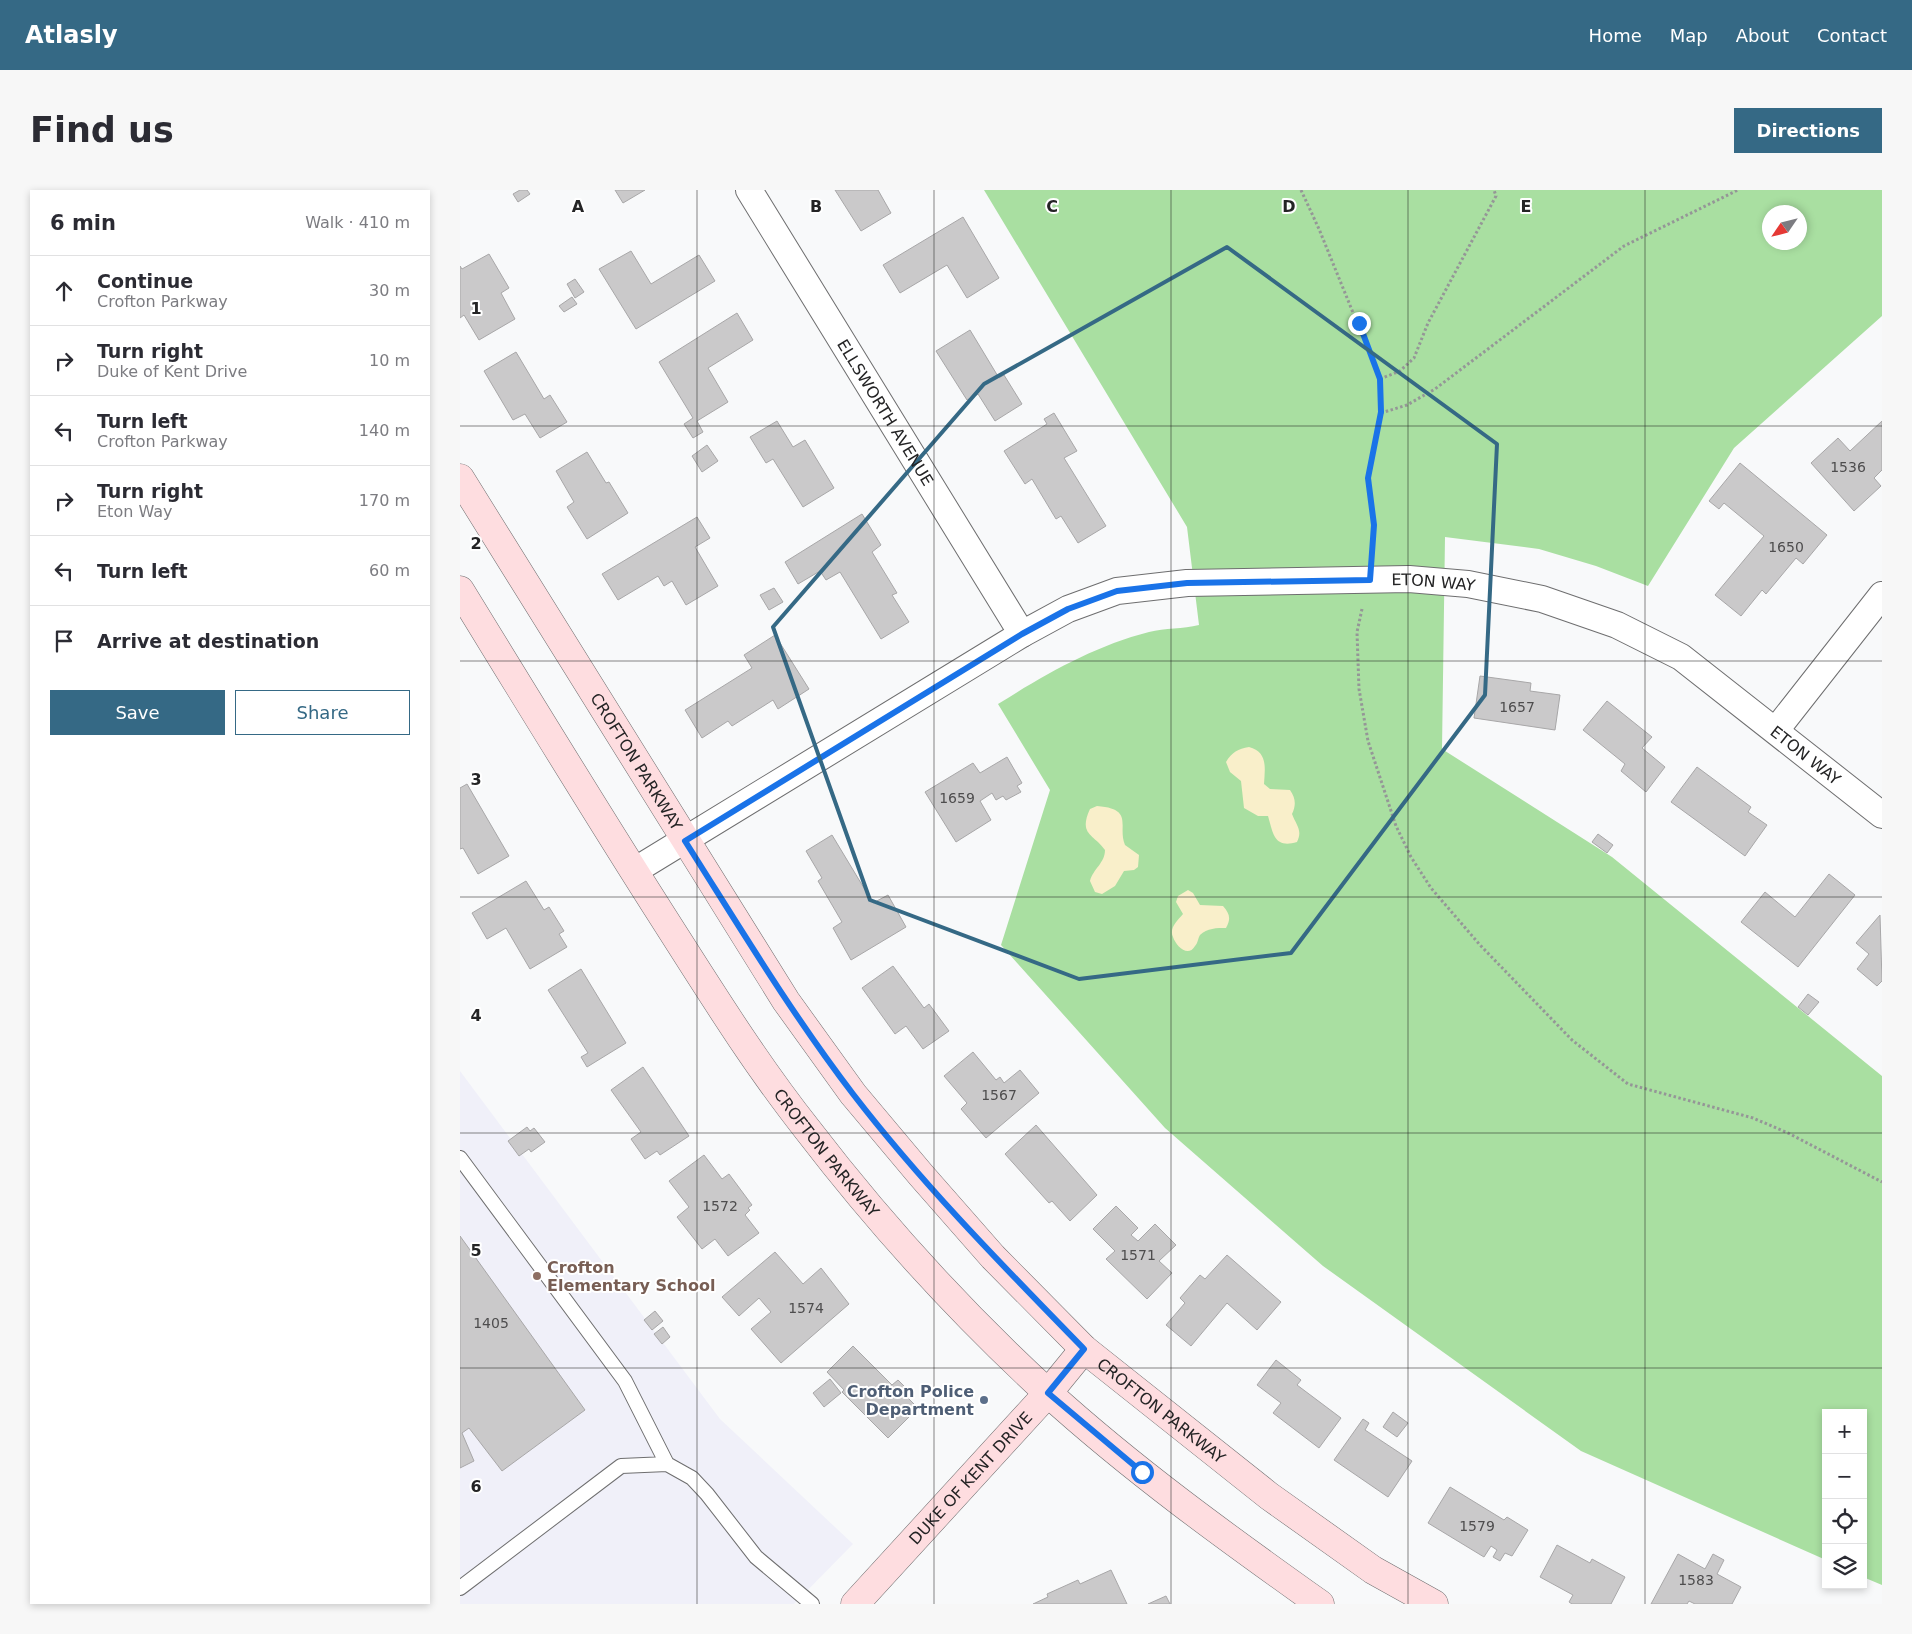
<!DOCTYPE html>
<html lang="en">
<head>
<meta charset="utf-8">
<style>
  :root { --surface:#fff; --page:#f7f7f7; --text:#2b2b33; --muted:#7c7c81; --line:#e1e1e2; --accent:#356985 }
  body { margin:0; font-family:"DejaVu Sans",sans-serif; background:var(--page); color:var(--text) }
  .controls { position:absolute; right:15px; bottom:15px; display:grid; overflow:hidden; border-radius:0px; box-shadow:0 2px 8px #0003 }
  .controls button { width:45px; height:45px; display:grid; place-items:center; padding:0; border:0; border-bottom:1px solid var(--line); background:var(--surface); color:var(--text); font:25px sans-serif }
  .compass { position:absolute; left:1302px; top:15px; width:45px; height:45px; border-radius:50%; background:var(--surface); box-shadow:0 2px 8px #0003; rotate:235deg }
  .stop { position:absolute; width:15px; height:15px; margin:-11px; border:4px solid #1a73e8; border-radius:50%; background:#fff }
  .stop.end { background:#1a73e8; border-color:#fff; box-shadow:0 1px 5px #0008 }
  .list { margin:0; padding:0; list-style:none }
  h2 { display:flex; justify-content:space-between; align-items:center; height:65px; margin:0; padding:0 20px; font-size:21px }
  h2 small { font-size:16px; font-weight:400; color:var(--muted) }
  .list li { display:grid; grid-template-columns:32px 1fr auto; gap:15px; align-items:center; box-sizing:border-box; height:70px; padding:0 20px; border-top:1px solid var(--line) }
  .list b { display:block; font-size:19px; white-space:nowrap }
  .list p { margin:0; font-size:16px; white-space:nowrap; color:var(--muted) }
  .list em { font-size:16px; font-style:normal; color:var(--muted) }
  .actions { display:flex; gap:10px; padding:15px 20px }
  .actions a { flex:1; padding:11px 0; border:1px solid var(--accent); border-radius:0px; text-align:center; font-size:18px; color:var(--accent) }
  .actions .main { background:var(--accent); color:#fff }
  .icon { flex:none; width:28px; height:28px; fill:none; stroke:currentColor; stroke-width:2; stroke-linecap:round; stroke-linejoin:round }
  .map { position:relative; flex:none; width:1422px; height:1414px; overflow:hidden; border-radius:0px }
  header { display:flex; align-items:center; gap:30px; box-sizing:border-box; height:70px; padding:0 25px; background:var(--accent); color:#fff }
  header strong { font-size:24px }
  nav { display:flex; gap:28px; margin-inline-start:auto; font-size:18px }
  .intro { display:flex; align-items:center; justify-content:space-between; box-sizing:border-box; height:120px; padding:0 30px }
  h1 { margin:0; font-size:35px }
  .button { padding:12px 22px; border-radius:0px; background:var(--accent); color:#fff; font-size:18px; font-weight:700 }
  main { display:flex; gap:30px; padding:0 30px }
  aside { flex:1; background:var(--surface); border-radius:0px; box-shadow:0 2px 8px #0003 }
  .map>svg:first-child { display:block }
  .built { fill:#f0f0f9 }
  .green { fill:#a9dfa1; fill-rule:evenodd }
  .sand { fill:#f9efca }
  .building { fill:#cac9ca; stroke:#a8a7a8 }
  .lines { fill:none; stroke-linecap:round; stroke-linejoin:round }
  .lane-casing { stroke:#6e6e6f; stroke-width:16 }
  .street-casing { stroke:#6e6e6f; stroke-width:28 }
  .secondary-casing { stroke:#6e6e6f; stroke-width:29 }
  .path { stroke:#959697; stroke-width:3; stroke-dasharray:2.5 2.5; stroke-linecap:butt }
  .lane { stroke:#fff; stroke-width:14 }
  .street { stroke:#fff; stroke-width:26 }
  .secondary { stroke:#fedde0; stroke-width:28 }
  .route { stroke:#1a73e8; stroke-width:6 }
  .marked { fill:none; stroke:#356985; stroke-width:4; stroke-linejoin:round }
  .grid { fill:none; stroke:#242425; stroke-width:1; stroke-opacity:0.55 }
  .education-dot { fill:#8d6e63; stroke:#fff; stroke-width:2 }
  .service-dot { fill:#5c6f8a; stroke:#fff; stroke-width:2 }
  .labels { text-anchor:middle; stroke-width:4; stroke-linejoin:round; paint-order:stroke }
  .number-label { font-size:14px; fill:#4e4d4e }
  .street-label { font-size:16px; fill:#242425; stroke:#fff }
  .education-label { font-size:16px; font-weight:bold; fill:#785e54; stroke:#fff; text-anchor:start }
  .service-label { font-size:16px; font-weight:bold; fill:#4e5e75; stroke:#fff; text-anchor:end }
  .grid-label { font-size:16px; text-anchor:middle; font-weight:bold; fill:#242425; stroke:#fff; stroke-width:4; stroke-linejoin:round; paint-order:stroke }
</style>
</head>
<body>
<header>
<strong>Atlasly</strong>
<nav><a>Home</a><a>Map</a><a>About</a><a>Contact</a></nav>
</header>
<div class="intro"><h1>Find us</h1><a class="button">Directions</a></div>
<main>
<aside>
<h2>6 min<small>Walk · 410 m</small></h2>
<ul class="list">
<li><svg class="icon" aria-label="ahead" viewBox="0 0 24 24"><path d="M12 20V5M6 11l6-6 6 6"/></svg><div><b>Continue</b><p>Crofton Parkway</p></div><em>30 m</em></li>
<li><svg class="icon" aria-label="right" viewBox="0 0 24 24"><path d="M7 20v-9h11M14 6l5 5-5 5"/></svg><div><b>Turn right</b><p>Duke of Kent Drive</p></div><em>10 m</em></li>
<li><svg class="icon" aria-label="left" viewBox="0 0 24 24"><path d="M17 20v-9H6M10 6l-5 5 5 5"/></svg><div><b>Turn left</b><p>Crofton Parkway</p></div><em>140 m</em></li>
<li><svg class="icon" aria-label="right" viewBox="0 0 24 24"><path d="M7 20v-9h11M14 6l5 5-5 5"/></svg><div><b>Turn right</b><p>Eton Way</p></div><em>170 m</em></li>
<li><svg class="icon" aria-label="left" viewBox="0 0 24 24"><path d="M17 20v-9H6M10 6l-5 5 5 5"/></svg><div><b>Turn left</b></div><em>60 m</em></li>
<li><svg class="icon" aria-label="arrive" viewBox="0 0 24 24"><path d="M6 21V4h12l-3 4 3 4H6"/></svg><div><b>Arrive at destination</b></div></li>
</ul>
<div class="actions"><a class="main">Save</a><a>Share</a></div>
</aside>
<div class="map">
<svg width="1422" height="1414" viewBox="0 0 1422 1414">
  <rect width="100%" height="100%" fill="#f8f9fa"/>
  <path class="built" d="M0,881L260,1229L393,1354L334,1414H0Z"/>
  <path class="green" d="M524,0H1422V126L1274,258L1188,396L1136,376L1079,359L985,347L982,559L1152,667L1422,886V1395L1403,1387V1223H1366V1370L1121,1261L863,1076L705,938L541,755L590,600L538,514C586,484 634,456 689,442C705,438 723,439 739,435L727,337ZM1310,22H1340V52H1310Z"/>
  <path class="sand" d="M789,557C808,562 805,578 804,594L810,599L830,600C836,609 836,615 832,624C836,635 843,640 837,652C814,659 813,643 808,626H798L784,618L781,591L770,582L766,572C772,562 778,559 789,557Z
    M637,616C675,619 657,636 665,655L679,665L678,677L674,680L664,681L655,696L642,704L635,702L630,691C633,679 645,673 645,660C634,644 618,645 630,619Z
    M728,700L733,703L740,715L763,716C770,724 771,729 766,738C757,738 747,738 740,745C738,748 738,753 735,756C728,768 716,756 713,747C709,738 717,731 723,724L716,712L718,706Z"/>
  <path class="building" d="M60,0H67L70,4L58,12L53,4Z
    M155,0H185L163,13Z
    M375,0H418L431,23L401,41Z
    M503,27L539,88L507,108L487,75L440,103L423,75Z
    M171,61L191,94L239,65L255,91L176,139L139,79Z
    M29,64L49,98L41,103L55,129L19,150L4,125L0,128V76L2,79Z
    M115,89L124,102L115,108L107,94Z
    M112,107L117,114L104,122L99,116Z
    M277,123L293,150L248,178L268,212L237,231L243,242L233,248L224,234L233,228L199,172Z
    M510,140L539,188L544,185L562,214L535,231L518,204L507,210L476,161Z
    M56,162L84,209L90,205L107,232L80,248L65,224L53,230L24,181Z
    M594,223L617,261L604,268L646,336L618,353L601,326L596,329L572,289L565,294L544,261L587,234L584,229Z
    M317,231L333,257L345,250L374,298L343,317L313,269L306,273L290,247Z
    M1422,231V280L1414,288L1421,296L1394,321L1351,273L1378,248L1390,261Z
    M247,255L258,271L242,282L232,266Z
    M127,262L146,293L149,292L168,323L127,349L107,317L114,312L96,281Z
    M1280,273L1367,345L1343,374L1336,368L1306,404L1302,400L1281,426L1255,405L1304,346L1264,313L1259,319L1249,311Z
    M402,324L421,355L412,362L437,403L432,405L449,432L421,449L380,382L366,390L360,381L338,394L325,372Z
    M237,327L250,348L235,357L258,396L226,415L212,391L204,396L198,386L158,410L142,384Z
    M314,398L323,412L309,420L300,405Z
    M315,445L349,499L318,519L313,510L272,536L268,531L242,548L225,520L292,478L284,465Z
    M1020,486L1071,493L1070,501L1100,505L1095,540L1014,528Z
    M1147,511L1192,547L1182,558L1205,577L1186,602L1161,581L1165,574L1123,540Z
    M547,567L562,593L557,596L561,602L546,610L543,606L536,610L532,603L520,611L531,630L496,652L465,602L513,573L520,583Z
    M1237,577L1291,617L1288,622L1307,635L1285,666L1211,612Z
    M7,594L49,666L18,684L3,658L0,659V598Z
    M1138,644L1153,655L1147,663L1132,652Z
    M372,645L413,713L428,705L446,737L391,770L373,738L382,732L358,691L362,688L346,661Z
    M1369,684L1395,705L1338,777L1281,732L1305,702L1335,727Z
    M66,691L84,720L89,717L104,741L99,744L107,757L70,779L46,738L27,749L12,723Z
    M1420,725L1422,791L1417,796L1397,779L1409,764L1396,753Z
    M433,776L464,818L469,814L489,841L463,859L446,836L435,844L402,798Z
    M121,779L166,853L127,877L121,867L128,863L88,800Z
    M1348,804L1359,812L1348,825L1338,817Z
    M513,862L536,890L540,887L544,893L560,880L579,903L526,948L501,919L507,913L484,886Z
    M183,877L229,946L200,965L197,961L185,969L171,949L181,942L151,900Z
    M576,935L637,1005L610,1031L592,1011L589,1013L545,964Z
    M67,937L70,941L74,938L85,952L71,962L69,959L59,966L48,951Z
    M244,965L262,989L269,984L292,1015L288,1018L290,1020L285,1025L299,1043L268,1066L255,1049L242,1059L217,1027L229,1017L209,991Z
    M656,1016L678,1038L671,1045L678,1051L695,1034L716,1055L699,1071L712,1083L687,1109L646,1069L655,1061L633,1039Z
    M0,1046L125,1220L42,1281L9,1238L2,1243L14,1271L0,1278Z
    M315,1062L343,1094L361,1078L389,1114L321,1173L291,1139L311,1122L299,1108L279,1126L262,1107Z
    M767,1065L821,1112L797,1140L767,1113L731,1156L706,1135L725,1113L720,1108L740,1085L745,1089Z
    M195,1121L203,1131L192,1140L184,1130Z
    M203,1137L210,1147L202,1154L194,1144Z
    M393,1156L432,1195L438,1190L448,1200L444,1204L458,1218L428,1248L382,1202L384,1200L367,1182Z
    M816,1170L841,1190L837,1195L881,1228L859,1258L813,1223L821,1213L797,1195Z
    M370,1189L381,1203L364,1217L353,1203Z
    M933,1222L948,1233L937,1247L923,1237Z
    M903,1229L909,1233L905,1240L952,1271L928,1307L874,1270Z
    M990,1297L1044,1330L1047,1327L1068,1340L1052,1366L1045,1363L1040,1371L1033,1367L1037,1360L1031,1356L1024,1367L968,1333Z
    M1097,1355L1130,1373L1132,1369L1165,1387L1151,1414H1112L1109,1412L1113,1405L1080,1387Z
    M1218,1364L1245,1379L1253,1364L1264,1370L1257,1384L1281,1397L1272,1414H1235L1229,1411L1227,1414H1191Z
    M651,1380L667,1414H573L588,1407L587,1404L618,1390L620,1394Z
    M706,1406L710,1414H688Z"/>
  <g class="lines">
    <defs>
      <path id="lane" d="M0,968L165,1191L207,1274
        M0,1398L161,1276L207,1274L232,1288L247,1304L296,1367L352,1414"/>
      <g id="street">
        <path id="s1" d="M289,0L562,444"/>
        <path d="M1316,540L1422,405"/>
        <path id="s2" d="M174,681L562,444L608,419L657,401L727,393L949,389L1008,394L1082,409L1157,435L1221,467L1422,625"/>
      </g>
      <g id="secondary">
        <path id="s3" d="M0,288L326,811L393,904L461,985L533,1067L624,1159L809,1306L913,1380L974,1414"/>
        <path id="s4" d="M0,400C67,509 134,619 203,727C249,799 294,872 347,939C419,1033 501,1123 588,1203C673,1280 767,1348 860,1414"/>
        <path id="s5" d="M395,1414L588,1203L624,1159"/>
      </g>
    </defs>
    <use href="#lane" class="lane-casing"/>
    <use href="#street" class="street-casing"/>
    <use href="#secondary" class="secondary-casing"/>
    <path class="path" d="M841,0L859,39L920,189L921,223L908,289L914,335L912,361
      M920,189L940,181L954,168L968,133L1036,6L1034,0
      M921,223L947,215L975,199L1164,56L1278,0
      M902,419L897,442L899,499L908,551L936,636L951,667L971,698L1020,755L1112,850L1168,894L1293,928L1328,943L1422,992"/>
    <use href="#lane" class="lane"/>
    <use href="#street" class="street"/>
    <use href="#secondary" class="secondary"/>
  </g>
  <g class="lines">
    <path class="route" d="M682,1282L588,1203L624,1159C544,1077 463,995 393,904C331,823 279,736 225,651L562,444L608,419L657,401L727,393L910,390L914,335L908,288L921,222L920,189L899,133"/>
  </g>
  <path class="marked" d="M767,57L1037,254L1025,505L831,763L619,789L410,710L313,437L524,194Z"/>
  <path class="grid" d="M237,0V1414M474,0V1414M711,0V1414M948,0V1414M1185,0V1414M0,236H1422M0,471H1422M0,707H1422M0,943H1422M0,1178H1422"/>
  <circle class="education-dot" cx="77" cy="1086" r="5"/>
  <circle class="service-dot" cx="524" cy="1210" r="5"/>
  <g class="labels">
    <g class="number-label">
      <text x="1388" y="282">1536</text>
      <text x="1326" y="362">1650</text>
      <text x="1057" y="522">1657</text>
      <text x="497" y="613">1659</text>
      <text x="539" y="910">1567</text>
      <text x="260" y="1021">1572</text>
      <text x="678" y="1070">1571</text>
      <text x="346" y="1123">1574</text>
      <text x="31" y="1138">1405</text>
      <text x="1017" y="1341">1579</text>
      <text x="1236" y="1395">1583</text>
    </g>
    <g class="street-label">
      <text dy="6" stroke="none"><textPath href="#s1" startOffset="261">ELLSWORTH AVENUE</textPath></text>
      <text dy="6" stroke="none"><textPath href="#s2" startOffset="876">ETON WAY</textPath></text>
      <text dy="6" stroke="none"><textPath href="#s2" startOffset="1296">ETON WAY</textPath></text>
      <text dy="6" stroke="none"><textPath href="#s3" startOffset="334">CROFTON PARKWAY</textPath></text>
      <text dy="6" stroke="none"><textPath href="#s4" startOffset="672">CROFTON PARKWAY</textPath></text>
      <text dy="6" stroke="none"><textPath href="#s3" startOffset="1174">CROFTON PARKWAY</textPath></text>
      <text dy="6" stroke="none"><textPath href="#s5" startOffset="171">DUKE OF KENT DRIVE</textPath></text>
    </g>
    <g class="education-label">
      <text x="87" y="1083">Crofton<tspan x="87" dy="18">Elementary School</tspan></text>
    </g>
    <g class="service-label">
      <text x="514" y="1207">Crofton Police<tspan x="514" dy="18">Department</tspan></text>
    </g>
  </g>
  <g class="grid-label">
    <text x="118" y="22">A</text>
    <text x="356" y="22">B</text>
    <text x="592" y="22">C</text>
    <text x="829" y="22">D</text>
    <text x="1066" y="22">E</text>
    <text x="16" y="124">1</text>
    <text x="16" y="359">2</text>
    <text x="16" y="595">3</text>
    <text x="16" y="831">4</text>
    <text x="16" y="1066">5</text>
    <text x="16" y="1302">6</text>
  </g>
</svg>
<div class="controls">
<button>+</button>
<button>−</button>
<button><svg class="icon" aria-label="locate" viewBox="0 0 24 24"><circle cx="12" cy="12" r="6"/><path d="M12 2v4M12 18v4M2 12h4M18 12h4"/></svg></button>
<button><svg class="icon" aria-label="layers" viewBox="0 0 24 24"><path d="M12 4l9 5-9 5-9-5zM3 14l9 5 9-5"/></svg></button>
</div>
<svg class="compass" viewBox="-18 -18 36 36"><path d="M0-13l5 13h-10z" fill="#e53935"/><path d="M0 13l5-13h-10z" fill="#7c7c81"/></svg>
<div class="stop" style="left:682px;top:1282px"></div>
<div class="stop end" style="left:899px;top:133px"></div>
</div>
</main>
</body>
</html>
